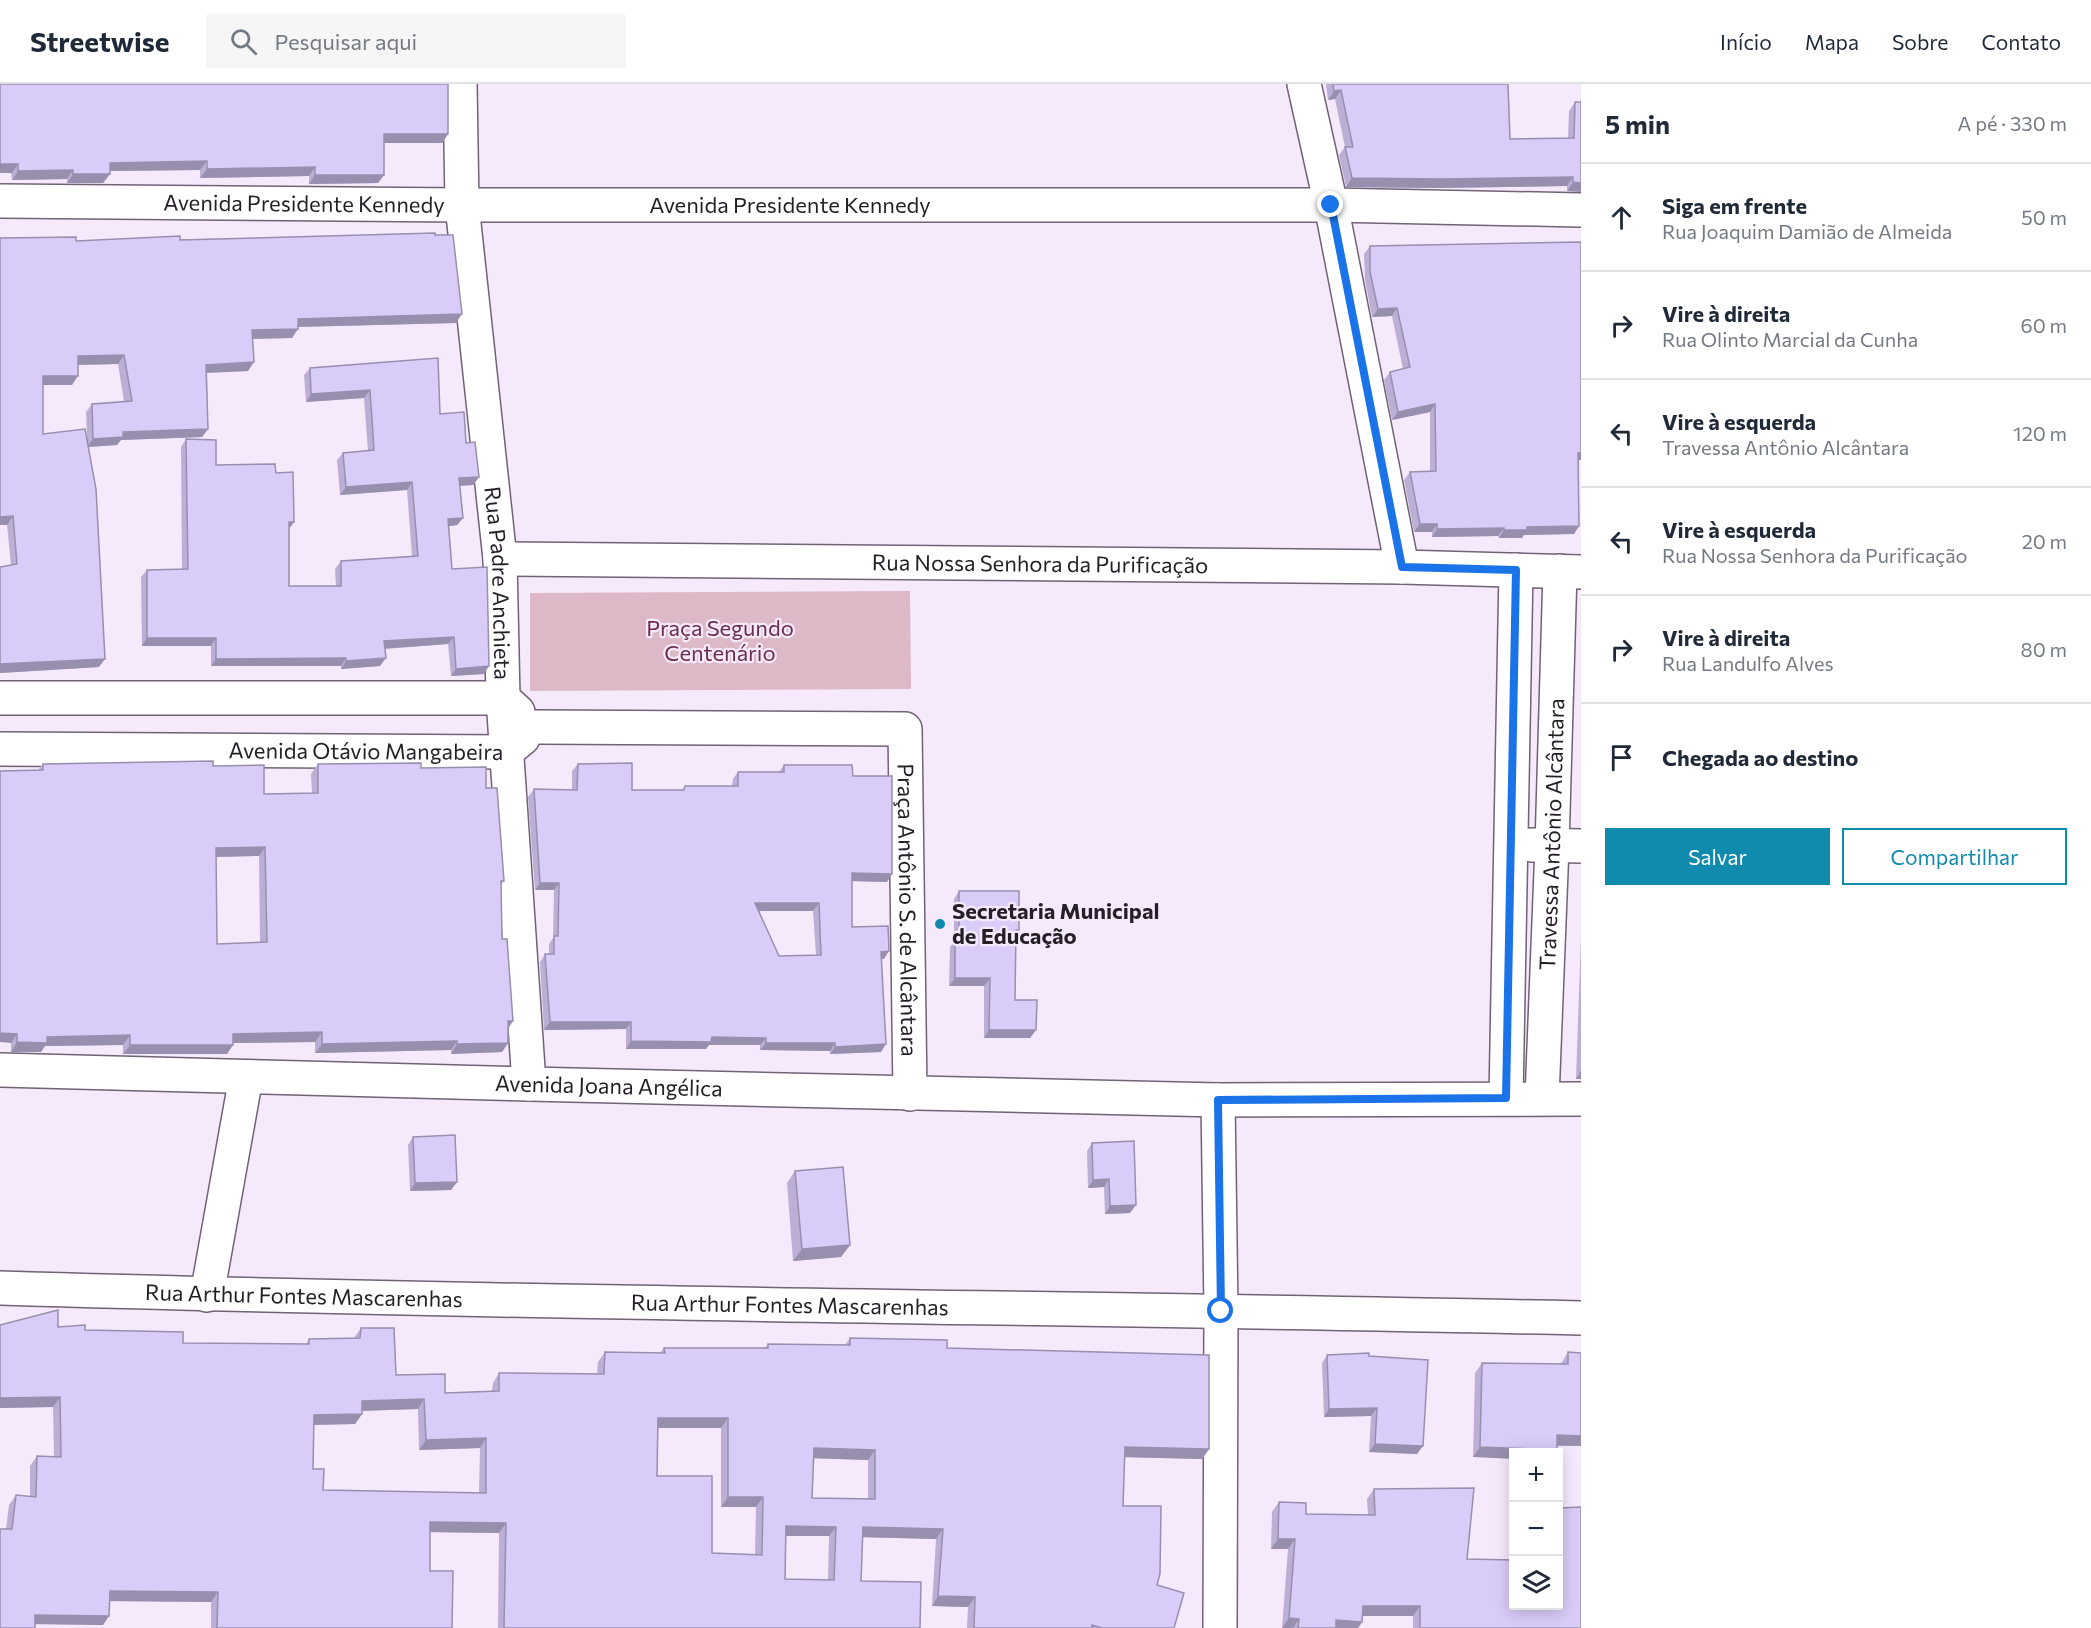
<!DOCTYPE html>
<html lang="pt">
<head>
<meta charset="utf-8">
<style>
  :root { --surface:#fff; --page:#f6f6f7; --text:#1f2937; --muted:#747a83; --line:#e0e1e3; --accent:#108aad }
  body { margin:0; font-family:Commissioner,sans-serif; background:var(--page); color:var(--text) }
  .controls { position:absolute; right:18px; bottom:18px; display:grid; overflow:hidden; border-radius:0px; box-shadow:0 3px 15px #0003 }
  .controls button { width:54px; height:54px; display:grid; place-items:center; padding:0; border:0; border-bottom:2px solid var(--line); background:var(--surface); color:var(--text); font:30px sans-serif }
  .stop { position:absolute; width:18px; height:18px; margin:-14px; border:4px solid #1a73e8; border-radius:50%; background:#fff }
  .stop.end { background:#1a73e8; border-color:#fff; box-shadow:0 2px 6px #0008 }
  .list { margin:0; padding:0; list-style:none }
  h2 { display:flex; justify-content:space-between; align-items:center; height:78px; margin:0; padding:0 24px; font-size:26px }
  h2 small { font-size:20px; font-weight:400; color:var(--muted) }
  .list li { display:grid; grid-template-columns:39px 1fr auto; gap:18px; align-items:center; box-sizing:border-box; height:108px; padding:0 24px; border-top:2px solid var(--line) }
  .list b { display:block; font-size:22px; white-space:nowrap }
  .list p { margin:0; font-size:20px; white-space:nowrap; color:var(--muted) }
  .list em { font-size:20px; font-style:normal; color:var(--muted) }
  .actions { display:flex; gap:12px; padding:18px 24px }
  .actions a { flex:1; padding:14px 0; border:2px solid var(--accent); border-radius:0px; text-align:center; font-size:21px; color:var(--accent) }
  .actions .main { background:var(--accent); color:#fff }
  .icon { flex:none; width:33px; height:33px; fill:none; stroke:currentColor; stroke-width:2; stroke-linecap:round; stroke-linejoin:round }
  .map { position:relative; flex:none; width:1581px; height:1544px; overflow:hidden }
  header { display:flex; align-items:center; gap:36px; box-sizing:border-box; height:84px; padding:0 30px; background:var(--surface); border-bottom:2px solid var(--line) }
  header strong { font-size:28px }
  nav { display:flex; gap:33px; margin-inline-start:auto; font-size:21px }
  .search { width:420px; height:54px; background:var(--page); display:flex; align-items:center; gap:15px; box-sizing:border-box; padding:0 21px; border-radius:0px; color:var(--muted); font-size:22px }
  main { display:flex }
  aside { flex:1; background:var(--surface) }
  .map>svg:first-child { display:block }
  .green { fill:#ddb8c6 }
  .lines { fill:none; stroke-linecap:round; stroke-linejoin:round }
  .street-casing { stroke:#716276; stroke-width:36 }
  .street { stroke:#fff; stroke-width:33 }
  .wall { fill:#bbafd6; fill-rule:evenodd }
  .shaded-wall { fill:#988fae }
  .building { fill:#d9ccf9; stroke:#988fae; stroke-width:1.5; fill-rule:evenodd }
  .route { stroke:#1a73e8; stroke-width:8 }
  .poi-dot { fill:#108aad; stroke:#f7e9fc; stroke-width:2 }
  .labels { text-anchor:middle; stroke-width:4.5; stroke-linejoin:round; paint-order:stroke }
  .street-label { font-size:22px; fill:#241f27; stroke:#f7e9fc }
  .park-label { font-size:22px; fill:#6b2e4a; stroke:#f7e9fc }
  .poi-label { font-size:22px; font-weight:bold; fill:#241f27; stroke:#f7e9fc; text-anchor:start }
</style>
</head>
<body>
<header>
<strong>Streetwise</strong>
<div class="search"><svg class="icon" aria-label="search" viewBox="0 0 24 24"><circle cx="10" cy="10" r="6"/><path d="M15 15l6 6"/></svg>Pesquisar aqui</div>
<nav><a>Início</a><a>Mapa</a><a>Sobre</a><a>Contato</a></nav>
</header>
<main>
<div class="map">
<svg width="1581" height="1544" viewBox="0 0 1581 1544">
  <rect width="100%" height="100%" fill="#f7e9fc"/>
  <path class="green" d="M910,507L911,605L530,607V509Z"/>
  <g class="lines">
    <defs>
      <g id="street">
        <path id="s1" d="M460,0L462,121L500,475L503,614L529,1000"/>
        <path d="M1304,0L1331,121L1402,483"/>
        <path id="s2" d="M0,117L462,121H1331L1581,126"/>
        <path id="s3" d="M500,475L1402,483L1581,488"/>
        <path d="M0,614H503L518,628"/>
        <path id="s4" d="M536,643L905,645L910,1010"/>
        <path id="s5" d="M0,665L506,668L523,654"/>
        <path d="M1531,761L1581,762"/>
        <path id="s6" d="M0,986L529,1000L1218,1016L1581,1015"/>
        <path d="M1506,1014L1516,486"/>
        <path id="s7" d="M1542,1014L1552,762L1560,487"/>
        <path d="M1218,1016L1221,1227L1220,1544"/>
        <path id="s8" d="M0,1204C527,1220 1054,1223 1581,1234"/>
        <path d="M207,1211L246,993"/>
      </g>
    </defs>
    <use href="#street" class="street-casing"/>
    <use href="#street" class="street"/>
  </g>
  <path class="wall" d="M0,0L448,50L442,59H384V91L378,99L309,100V92L200,94V86L110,87V90L103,99H67V95L12,96Z
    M1326,0H1508L1510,55L1568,54L1569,27L1575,18H1581V108L1567,107V102L1436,104L1346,103L1339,71L1345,63L1335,15L1328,16Z
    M435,151L456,239L298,243L292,254L253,255L248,287L207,289L208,345L202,353L121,356L117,361L89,363L99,583L0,589V483L11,482L7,441H0V154L76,157ZM118,280L124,318L92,320L86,328L87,354L43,350V301H72L78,281Z
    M1581,158V376H1578L1579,442L1574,450L1524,451L1522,454H1499L1498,452L1432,453V448H1414L1404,396L1410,388L1430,387V328L1392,336L1384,296L1390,288L1403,285L1392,232L1372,233L1365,196L1364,170L1370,162Z
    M310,284L440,330L466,359L479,393L473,401L460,402L463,434L457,441L449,442L452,485L484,590L451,592L448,560L385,565L380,582L341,585V582H211V562H142L141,493L147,486L182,485L181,363L186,355L216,381L276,389L289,444V502H336L335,485L341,477L412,472L407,406L340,411L337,376L343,369L368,367L364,314L306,318L304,291Z
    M43,680L213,682L264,710L312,709L311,690L318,680L421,684L486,704L504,797L501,801L502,855L513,937L508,944V959L502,968L451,970V966L315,969V958L233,959L227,970H123V961L45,962L41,968H11V959L38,686ZM259,772L260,858L217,860L216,773Z
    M578,680L632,706H682L685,702H732L733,695L738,688H779L784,681L853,692L887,798L852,797V843L884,875H881V968L830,970V967L760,966V961H709L706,965H626V945L544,946L540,878L545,870H549V860L553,854L554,806H535L528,713L534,705L572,706V687ZM759,827H813L816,871L779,872Z
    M959,807L1016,851L1015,916L1036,946L1030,954H984V902H949L950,863L954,858V815Z
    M1581,853V995H1576Z
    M413,1053L457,1098L451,1106L410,1107L408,1061Z
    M1092,1059L1130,1129L1105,1130L1104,1103L1088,1104L1087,1067Z
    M795,1087L850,1161L841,1173L793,1177L787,1099Z
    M0,1241L58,1243L183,1259L306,1260L309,1255L354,1254L361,1244L396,1291L445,1309L492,1307L493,1299L499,1289L597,1290L598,1278L605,1268L660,1269L664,1264H765L768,1260L845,1261L850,1254L947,1264L1209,1365L1202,1375L1124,1373L1123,1422L1157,1501L1174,1544H967L968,1523L932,1522L936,1455L862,1453L861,1497L920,1544H498L499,1449L430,1448V1487L452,1544H211V1518L110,1517L103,1541L35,1540L6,1445L9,1421L16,1411L30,1412V1382L37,1372L54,1373L53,1323L0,1324ZM418,1325L419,1366L480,1364L479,1409L323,1406L313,1385V1341L355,1340L362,1330V1327ZM658,1344H721V1423H756L755,1471L712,1469L657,1392ZM813,1374L868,1376V1415L812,1414ZM786,1452H829L828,1496L785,1495Z
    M1568,1268L1581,1269V1362H1557L1473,1373L1475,1289L1482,1279L1561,1280Z
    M1327,1271L1369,1272L1417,1370L1369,1368L1371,1332L1324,1333L1322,1279Z
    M1374,1405L1467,1475L1514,1521L1561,1424L1581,1544H1413V1532H1362V1538L1358,1544H1282L1288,1465H1271L1272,1428L1279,1418L1306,1430L1368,1431L1367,1415Z"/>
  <path class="shaded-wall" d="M1341,6L1335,15L1328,16L1334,7Z
    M384,50H448L442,59H377Z
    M207,77L200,86L103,87L110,79Z
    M0,80H18L12,89H0Z
    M315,83L309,92L200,94L207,85Z
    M73,86L67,95L12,96L18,87Z
    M73,90H110L103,99H67Z
    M315,91H384L378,99L309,100Z
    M1573,93L1567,102L1436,104L1346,103L1352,94Z
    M1573,98L1581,99V108L1567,107Z
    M1397,224L1392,232L1372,233L1378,225Z
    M462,230L456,239L292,243L298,235Z
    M298,245L292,254L246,255L252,246Z
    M124,271L118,280L72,281L78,272Z
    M254,278L248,287L200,289L206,281Z
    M43,292H78L72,301H37Z
    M370,306L364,314L306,318L311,310Z
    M1435,320L1430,328L1392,336L1398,328Z
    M208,345L202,353L121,356L117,361L87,363L93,355L123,348Z
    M1578,369H1581V376L1572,377Z
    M479,393L473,401L454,402L459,394Z
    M412,398L407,406L340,411L346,403Z
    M13,432L7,441H0V433Z
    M463,434L457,441L443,443L448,435Z
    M289,438H294L289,445Z
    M1420,440H1437L1432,448H1414Z
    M1579,442L1574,450L1524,451L1522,454H1499L1504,446L1527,443Z
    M1504,444L1498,452L1432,453L1437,445Z
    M454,553L448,560L379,565L384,557Z
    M147,554H216L211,562H142Z
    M346,574L341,582H211L216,575Z
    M386,574L380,582L341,585L346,577Z
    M105,575L99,583L0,589V580Z
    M489,582L484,590L451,592L456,585Z
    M265,763L259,772L209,773L216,764Z
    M852,789L892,790L887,798L847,797Z
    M540,799H559L554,806H535Z
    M755,819H819L813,827H750Z
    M889,867L884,875H876L881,868Z
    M955,894H990L984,902H949Z
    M508,937H513L507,946Z
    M550,938H631L626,945L544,946Z
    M989,946H1036L1030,954H984Z
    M322,948L315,958L227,959L233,950Z
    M0,949L17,950L11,959L0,958Z
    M130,951L123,961L45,962L41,968H11L17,958L47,953Z
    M712,953L766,954L760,961H709L706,965H626L631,957Z
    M457,957L451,966L315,969L322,960Z
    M508,959L502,968L451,970L457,960Z
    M766,959H835L830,967L760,966Z
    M886,960L881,968L830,970L835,963Z
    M130,961H233L227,970H123Z
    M1581,987V995H1576Z
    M1109,1095L1104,1103L1088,1104L1093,1096Z
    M457,1098L451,1106L410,1107L415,1099Z
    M1136,1121L1130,1129L1105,1130L1110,1122Z
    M850,1161L841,1173L793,1177L802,1165Z
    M60,1313L53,1323L0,1324V1314Z
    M424,1315L418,1325L355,1327L362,1317Z
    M1377,1324L1371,1332L1324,1333L1329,1325Z
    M362,1330L355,1340L307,1341L314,1331Z
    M658,1334H728L721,1344H651Z
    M1557,1351L1581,1352V1362L1550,1361Z
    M486,1354L480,1364L419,1366L426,1356Z
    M1375,1360L1423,1362L1417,1370L1369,1368Z
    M1125,1363L1209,1365L1202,1375L1118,1373Z
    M1480,1363L1557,1366L1555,1368H1514V1375L1473,1373Z
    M814,1364L875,1366L868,1376L807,1374Z
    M728,1413H763L756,1423H721Z
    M430,1438L506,1439L499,1449L423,1448Z
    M786,1442L836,1443L829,1452H779Z
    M863,1443L943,1445L936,1455L856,1453Z
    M1278,1455H1295L1288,1465H1271Z
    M110,1507L218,1508L211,1518L103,1517Z
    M938,1512L975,1513L968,1523L932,1522Z
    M1363,1522H1420L1413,1532H1356Z
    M35,1531L109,1532L103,1541L28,1540Z
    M1289,1534L1299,1535L1293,1544H1282Z
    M1336,1536L1362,1538L1358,1544H1331Z"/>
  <path class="building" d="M0,0H448V50H384V91H315V83L207,85V77L110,79V90H73V86L18,87V80H0Z
    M1333,0H1508L1510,55L1574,54L1575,18H1581V99L1573,98V93L1442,95L1352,94L1345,63H1353L1341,6L1334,7Z
    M435,149V151H453L462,230L298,235V245L252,246L254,278L206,281L208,345L123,348V353L93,355L92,320L132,317L124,271L78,272V292H43V350L85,345L96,405L105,575L0,580V483L17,480L13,432L0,433V154L76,153V157L180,152V156Z
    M1581,158V369H1578L1579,442L1527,443V446H1504V444L1437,445V440H1420L1410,388L1436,387L1435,320L1398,328L1390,288L1410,283L1397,224L1378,225L1370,188V162Z
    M438,274L440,330L464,328L466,359L475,358L479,393L459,394L463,434L448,435L452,485L487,483L489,582L456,585L454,553L384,557L386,574L346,577V574L216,575V554H147V486L188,485L186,355L216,356V381L275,380L276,389L293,388L294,438H289V502H341V477L418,472L412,398L346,403L343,369L374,366L370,306L311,310L310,284Z
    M213,677V682L264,681V710L318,709V680L421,679V684L486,683V704H497L504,797H501L502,855H507L513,937H508V959L457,960V957L322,960V948L233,950V961H130V951L47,953V959L17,958V950L0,949V687L43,686V680ZM265,763L267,858L217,860L216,764Z
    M632,679V706H684L685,702H738V688H784V681H852L853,692H892V790L852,789V843L888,842L889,867L881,868L886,960L835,963V959H766V954L712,953L711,958L631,957V938H550L545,870H554V852H558L559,799H540L534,705L577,706L578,680ZM755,819H819L821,871L779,872Z
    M959,807H1019V846H1016L1015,916H1037L1036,946H989L990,894H955V855H959Z
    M455,1051L457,1098L415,1099L413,1053Z
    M1134,1057L1136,1121L1110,1122L1109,1095L1093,1096L1092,1059Z
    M843,1083L850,1161L802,1165L795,1087Z
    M58,1226V1243L85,1241V1246L183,1248V1259L309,1260V1255L360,1254L361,1244H394L396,1291L445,1290V1309L499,1307V1289L604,1290L605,1268L665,1269L664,1264H768V1260L850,1261V1254L947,1256V1264L1209,1271V1365L1125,1363L1123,1422H1161L1160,1490L1157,1501L1184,1509L1174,1544H1102L1092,1541V1544H974L975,1513L938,1512L943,1445L863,1443L861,1497L921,1498L920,1544H504L506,1439L430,1438V1487H453L452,1544H217L218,1508L110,1507L109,1532L35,1531V1544H0V1445H12L16,1411L36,1413L37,1372L61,1373L60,1313L0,1314V1241ZM424,1315L426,1356L486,1354V1409L323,1406L324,1385H313L314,1331L362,1330V1317ZM658,1334H728V1413H763L762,1471L712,1469V1392H657ZM814,1364L875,1366V1415L812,1414ZM786,1442L836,1443L834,1496L785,1495Z
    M1568,1268L1581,1269V1352L1557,1351V1366L1480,1363L1482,1279L1568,1280Z
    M1369,1269V1272L1428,1276L1423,1362L1375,1360L1377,1324L1329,1325L1327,1271Z
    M1474,1404L1467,1475L1514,1476V1521H1558V1404H1561V1424L1581,1423V1544H1420V1522H1363L1362,1538L1336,1536V1544H1298L1299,1535L1289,1534L1295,1455H1278L1279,1418L1306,1419V1430L1375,1431L1374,1405Z"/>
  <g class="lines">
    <path class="route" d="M1221,1227L1218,1016L1506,1014L1516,486L1402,483L1331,121"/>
  </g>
  <circle class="poi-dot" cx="940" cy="840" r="6"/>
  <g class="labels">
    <g class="street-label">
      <text dy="8" stroke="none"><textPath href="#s2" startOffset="304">Avenida Presidente Kennedy</textPath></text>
      <text dy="8" stroke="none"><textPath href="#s2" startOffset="790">Avenida Presidente Kennedy</textPath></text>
      <text dy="8" stroke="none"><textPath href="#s3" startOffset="540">Rua Nossa Senhora da Purificação</textPath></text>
      <text dy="8" stroke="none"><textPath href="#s1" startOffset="501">Rua Padre Anchieta</textPath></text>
      <text dy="8" stroke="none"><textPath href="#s5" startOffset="366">Avenida Otávio Mangabeira</textPath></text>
      <text dy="8" stroke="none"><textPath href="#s7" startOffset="264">Travessa Antônio Alcântara</textPath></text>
      <text dy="8" stroke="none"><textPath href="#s4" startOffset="550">Praça Antônio S. de Alcântara</textPath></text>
      <text dy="8" stroke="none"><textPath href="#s6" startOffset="609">Avenida Joana Angélica</textPath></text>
      <text dy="8" stroke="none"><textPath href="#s8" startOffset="304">Rua Arthur Fontes Mascarenhas</textPath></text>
      <text dy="8" stroke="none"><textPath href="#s8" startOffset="790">Rua Arthur Fontes Mascarenhas</textPath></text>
    </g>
    <g class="park-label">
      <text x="720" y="552">Praça Segundo<tspan x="720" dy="25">Centenário</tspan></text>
    </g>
    <g class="poi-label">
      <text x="952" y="835">Secretaria Municipal<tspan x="952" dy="25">de Educação</tspan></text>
    </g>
  </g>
</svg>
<div class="controls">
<button>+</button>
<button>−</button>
<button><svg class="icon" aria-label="layers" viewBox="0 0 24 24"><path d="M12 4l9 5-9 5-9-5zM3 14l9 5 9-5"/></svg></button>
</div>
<div class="stop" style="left:1221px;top:1227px"></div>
<div class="stop end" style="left:1331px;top:121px"></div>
</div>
<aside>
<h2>5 min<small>A pé · 330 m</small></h2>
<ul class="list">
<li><svg class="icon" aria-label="ahead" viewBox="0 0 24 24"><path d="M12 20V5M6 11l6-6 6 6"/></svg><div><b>Siga em frente</b><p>Rua Joaquim Damião de Almeida</p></div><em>50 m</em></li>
<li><svg class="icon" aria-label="right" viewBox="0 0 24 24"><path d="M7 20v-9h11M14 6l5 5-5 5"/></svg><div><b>Vire à direita</b><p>Rua Olinto Marcial da Cunha</p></div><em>60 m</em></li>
<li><svg class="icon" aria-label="left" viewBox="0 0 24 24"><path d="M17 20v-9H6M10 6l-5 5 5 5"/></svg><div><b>Vire à esquerda</b><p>Travessa Antônio Alcântara</p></div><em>120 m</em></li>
<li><svg class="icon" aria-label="left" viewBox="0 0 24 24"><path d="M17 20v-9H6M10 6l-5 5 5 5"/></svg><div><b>Vire à esquerda</b><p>Rua Nossa Senhora da Purificação</p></div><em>20 m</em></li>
<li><svg class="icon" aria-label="right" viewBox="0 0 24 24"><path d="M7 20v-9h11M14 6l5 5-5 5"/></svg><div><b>Vire à direita</b><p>Rua Landulfo Alves</p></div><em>80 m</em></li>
<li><svg class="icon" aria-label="arrive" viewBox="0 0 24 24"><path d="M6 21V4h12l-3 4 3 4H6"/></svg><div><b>Chegada ao destino</b></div></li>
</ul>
<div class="actions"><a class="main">Salvar</a><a>Compartilhar</a></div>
</aside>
</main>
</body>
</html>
